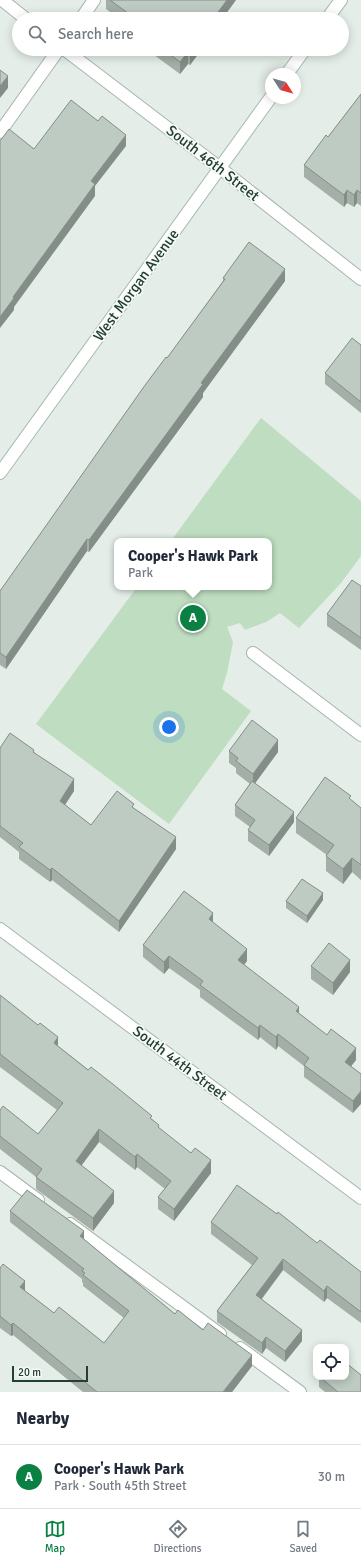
<!DOCTYPE html>
<html lang="en">
<head>
<meta charset="utf-8">
<style>
  :root { --surface:#fff; --page:#f6f6f7; --text:#1f2937; --muted:#747a83; --line:#e0e1e3; --accent:#0b8043 }
  body { margin:0; font-family:Signika,sans-serif; background:var(--page); color:var(--text) }
  .controls { position:absolute; right:12px; bottom:12px; display:grid; overflow:hidden; border-radius:8px; box-shadow:0 2px 10px #0003 }
  .controls button { width:36px; height:36px; display:grid; place-items:center; padding:0; border:0; border-bottom:1px solid var(--line); background:var(--surface); color:var(--text); font:20px sans-serif }
  .compass { position:absolute; left:265px; top:68px; width:36px; height:36px; border-radius:50%; background:var(--surface); box-shadow:0 2px 10px #0003; rotate:126deg }
  .scale { position:absolute; left:12px; bottom:10px; width:76px; box-sizing:border-box; padding-left:4px; border:2px solid #243e31; border-top:0; font-size:11px; line-height:14px; white-space:nowrap; color:#243e31; -webkit-text-stroke:3px #f5faf6; paint-order:stroke }
  .you { position:absolute; left:169px; top:727px; width:14px; height:14px; margin:-10px; border:3px solid #fff; border-radius:50%; background:#1a73e8; box-shadow:0 0 0 6px #1a73e833 }
  .badge { display:grid; place-items:center; width:26px; height:26px; border-radius:50%; background:var(--accent); color:#fff; font-size:13px; font-weight:700 }
  .pin { position:absolute; translate:-50% -50%; border:2px solid #fff; box-shadow:0 1px 4px #0006 }
  .popup { position:absolute; left:114px; top:538px; width:158px; height:52px; box-sizing:border-box; display:grid; place-content:center; border-radius:8px; background:var(--surface); filter:drop-shadow(0 1px 3px #0005); font-size:13px; white-space:nowrap; color:var(--muted) }
  .popup b { font-size:15px; color:var(--text) }
  .popup::after { content:''; position:absolute; left:50%; top:100%; margin-left:-8px; border:8px solid transparent; border-top-color:var(--surface) }
  .list { margin:0; padding:0; list-style:none }
  h2 { display:flex; justify-content:space-between; align-items:center; height:52px; margin:0; padding:0 16px; font-size:17px }
  h2 small { font-size:13px; font-weight:400; color:var(--muted) }
  .list li { display:grid; grid-template-columns:26px 1fr auto; gap:12px; align-items:center; box-sizing:border-box; height:64px; padding:0 16px; border-top:1px solid var(--line) }
  .list b { display:block; font-size:15px; white-space:nowrap }
  .list p { margin:0; font-size:13px; white-space:nowrap; color:var(--muted) }
  .list em { font-size:13px; font-style:normal; color:var(--muted) }
  .icon { flex:none; width:22px; height:22px; fill:none; stroke:currentColor; stroke-width:2; stroke-linecap:round; stroke-linejoin:round }
  .map { position:relative; flex:none; width:361px; height:1392px; overflow:hidden }
  .search { position:absolute; background:var(--surface); box-shadow:0 2px 10px #0003; left:12px; right:12px; top:12px; height:44px; display:flex; align-items:center; gap:10px; box-sizing:border-box; padding:0 14px; border-radius:22px; color:var(--muted); font-size:15px }
  .sheet { height:116px; background:var(--surface) }
  nav { display:flex; justify-content:space-around; align-items:center; box-sizing:border-box; height:56px; border-top:1px solid var(--line); background:var(--surface); font-size:11px; color:var(--muted) }
  nav a { display:grid; justify-items:center; gap:2px }
  nav .on { color:var(--accent) }
  .map>svg:first-child { display:block }
  .green { fill:#bfddc0 }
  .lines { fill:none; stroke-linecap:round; stroke-linejoin:round }
  .lane-casing { stroke:#a7b5ad; stroke-width:14 }
  .street-casing { stroke:#a7b5ad; stroke-width:14 }
  .secondary-casing { stroke:#a6bbaf; stroke-width:14 }
  .lane { stroke:#fff; stroke-width:12 }
  .street { stroke:#fff; stroke-width:12 }
  .secondary { stroke:#fff; stroke-width:12 }
  .wall { fill:#a3afa7 }
  .shaded-wall { fill:#848e88 }
  .building { fill:#bdcbc2; stroke:#848e88 }
  .labels { text-anchor:middle; stroke-width:3.5; stroke-linejoin:round; paint-order:stroke }
  .street-label { font-size:15px; fill:#243e31; stroke:#f5faf6 }
</style>
</head>
<body>
<div class="map">
<svg width="361" height="1392" viewBox="0 0 361 1392">
  <rect width="100%" height="100%" fill="#e4ede7"/>
  <path class="green" d="M261,418L361,501V556L341,583L299,628L280,613L266,622L245,630L240,623L227,627L233,642L227,673L222,689L251,711L169,824L36,724L137,587H269V541H171Z"/>
  <g class="lines">
    <defs>
      <path id="lane" d="M81,19L94,0
        M0,132L59,49
        M0,1172L38,1200
        M70,1224L220,1334
        M240,1348L300,1392"/>
      <path id="street" d="M2,0L26,19
        M64,49L220,168L361,279
        M253,653L361,735
        M0,929L361,1198"/>
      <path id="secondary" d="M327,19L341,0
        M287,74L305,49
        M0,473L271,97"/>
    </defs>
    <use href="#lane" class="lane-casing"/>
    <use href="#street" class="street-casing"/>
    <use href="#secondary" class="secondary-casing"/>
    <use href="#lane" class="lane"/>
    <use href="#street" class="street"/>
    <use href="#secondary" class="secondary"/>
  </g>
  <path class="wall" d="M106,0H236L222,19H119L106,9Z
    M146,49H202L190,65L188,64L180,74Z
    M361,94V206L357,203L354,207L347,203L344,207L304,177V165L328,137Z
    M223,278L285,281L203,393V397L89,552L87,551L6,669L0,665V591L223,281Z
    M361,345V413L325,384V373Z
    M361,586V650L327,626V614Z
    M0,748L34,752L74,791L65,805L91,825L134,808L176,849L119,932L52,880L50,882L19,859V852L0,837Z
    M229,751L278,752L255,783L294,822L269,856L248,841V830L250,827L235,816V805L250,784L236,773V768L229,763Z
    M351,800L361,808V880L352,872L343,884L326,871V856L327,855L296,833V818Z
    M323,900L307,923L286,908V901Z
    M213,922L247,961L244,965L299,1013L356,1060L351,1066L361,1074L353,1113L304,1077V1066L278,1046L276,1050L260,1037L258,1040L200,997V990L169,968L164,974L143,957V945Z
    M311,966L350,972L333,995L311,979Z
    M0,995L58,1046L152,1119L159,1128L211,1173L174,1221L158,1209V1197L165,1189L137,1167L135,1170L99,1142L81,1165L114,1203L93,1231L36,1189V1177L0,1149V1110L38,1134L57,1110L0,1067Z
    M10,1211L84,1239L175,1314L203,1330L252,1366L232,1392H83L13,1335L11,1336L0,1328V1268L25,1291L54,1313L104,1343L124,1318L83,1286V1283L82,1282V1279L10,1222Z
    M211,1222L317,1243L361,1272V1323L327,1298L324,1302L283,1270L262,1299L302,1341L285,1362L266,1348L262,1354L217,1322V1311L252,1265L211,1234Z
    M319,1377H346L361,1392H325L319,1387Z"/>
  <path class="shaded-wall" d="M227,0H236L222,19H213Z
    M193,49H202L190,65V53Z
    M188,52V64L180,74V62Z
    M8,76V88L0,98V86Z
    M126,135V146L95,186V196L14,307V310L0,328V317L13,297L91,181Z
    M347,190V203L344,207V195Z
    M357,190V203L354,207V195Z
    M285,269V281L203,393V397L89,552V540L201,383Z
    M87,539V551L6,669V657Z
    M278,740V752L253,786V774Z
    M74,779V791L60,812V801Z
    M294,812V822L269,856V845Z
    M176,837V849L119,932V921Z
    M352,858V872L343,884V869Z
    M52,868V880L50,882V870Z
    M323,893V900L307,923V916Z
    M213,913V926L209,919Z
    M247,949V961L238,972V960Z
    M169,956V968L164,974V962Z
    M350,960V972L333,995V983Z
    M299,1007V1019L296,1011Z
    M260,1025V1037L258,1040V1028Z
    M278,1034V1046L276,1050V1037Z
    M58,1037V1050L54,1043Z
    M356,1048V1060L345,1074V1062Z
    M361,1091V1104L353,1113V1101Z
    M99,1129V1142L76,1173V1161Z
    M137,1154V1167L135,1170V1157Z
    M211,1160V1173L174,1221V1209Z
    M114,1191V1203L93,1231V1218Z
    M84,1231V1243L80,1236Z
    M283,1259V1270L256,1306V1295Z
    M25,1281V1292L20,1287Z
    M327,1286V1298L324,1302V1291Z
    M13,1323V1335L11,1336V1325Z
    M302,1330V1341L285,1362V1351Z
    M266,1337V1348L262,1354V1343Z
    M252,1355V1366L232,1392H223Z"/>
  <path class="building" d="M110,0H227L213,19H136Z
    M163,49H193L190,53L188,52L180,62Z
    M0,70L8,76L0,86Z
    M361,94V193L357,190L354,195L347,190L344,195L304,165L326,135L328,137Z
    M71,100L98,121L102,116L126,135L91,181L95,184L13,297L14,298L0,317V141L9,129L34,149Z
    M249,242L285,269L201,383L203,384L89,540L87,539L6,657L0,653V591L143,388L166,357L167,358L225,279L223,278Z
    M352,338L361,345V402L325,373Z
    M352,580L361,586V638L327,614Z
    M252,720L278,740L253,774L236,761L238,758L229,751Z
    M10,733L34,750L33,752L74,779L60,801L91,825L117,791L134,804L132,807L176,837L119,921L52,868L50,870L19,847L23,843L0,826V748Z
    M325,777L351,796L349,798L361,808V865L352,858L343,869L326,856L334,845L296,818Z
    M252,781L294,812L269,845L248,830L255,820L235,805Z
    M302,879L323,893L307,916L286,901Z
    M184,891L213,913L209,919L247,949L238,960L299,1007L296,1011L327,1035L331,1029L356,1048L345,1062L361,1074V1091L353,1101L304,1065L309,1058L278,1034L276,1037L260,1025L258,1028L200,985L203,981L169,956L164,962L143,945Z
    M329,943L350,960L333,983L311,966Z
    M0,995L38,1025L40,1023L58,1037L54,1043L88,1070L91,1067L114,1085L152,1116L150,1118L159,1125L158,1127L191,1153L195,1148L211,1160L174,1209L158,1197L171,1181L137,1154L135,1157L99,1129L76,1161L114,1191L93,1218L36,1177L42,1169L0,1136V1110L3,1106L38,1134L63,1103L0,1054Z
    M237,1185L277,1214L278,1212L317,1243L320,1240L361,1272V1312L327,1286L324,1291L283,1259L256,1295L302,1330L285,1351L266,1337L262,1343L217,1311L258,1258L211,1222Z
    M27,1190L84,1231L80,1236L175,1314L178,1310L203,1330L208,1323L252,1355L223,1392H97L13,1323L11,1325L0,1316V1268L3,1264L25,1281L20,1287L54,1313L59,1307L104,1343L129,1311L83,1275L85,1273L82,1271L84,1269L10,1211Z
    M346,1363L361,1375V1392H338L320,1377H346Z"/>
  <g class="labels">
    <g class="street-label">
      <text transform="translate(213 163) rotate(38)" y="5">South 46th Street</text>
      <text transform="translate(136 285) rotate(-54)" y="5">West Morgan Avenue</text>
      <text transform="translate(180 1063) rotate(37)" y="5">South 44th Street</text>
    </g>
  </g>
</svg>
<div class="controls">
<button><svg class="icon" aria-label="locate" viewBox="0 0 24 24"><circle cx="12" cy="12" r="6"/><path d="M12 2v4M12 18v4M2 12h4M18 12h4"/></svg></button>
</div>
<svg class="compass" viewBox="-18 -18 36 36"><path d="M0-13l5 13h-10z" fill="#e53935"/><path d="M0 13l5-13h-10z" fill="#747a83"/></svg>
<div class="scale">20 m</div>
<div class="you"></div>
<div class="pin badge" style="left:193px;top:618px">A</div>
<div class="popup"><b>Cooper's Hawk Park</b>Park</div>
<div class="search"><svg class="icon" aria-label="search" viewBox="0 0 24 24"><circle cx="10" cy="10" r="6"/><path d="M15 15l6 6"/></svg>Search here</div>
</div>
<section class="sheet">
<h2>Nearby<small></small></h2>
<ul class="list">
<li><span class="badge">A</span><div><b>Cooper's Hawk Park</b><p>Park · South 45th Street</p></div><em>30 m</em></li>
</ul>
</section>
<nav>
<a class="on"><svg class="icon" aria-label="map" viewBox="0 0 24 24"><path d="M3 6l6-2 6 2 6-2v14l-6 2-6-2-6 2zM9 4v14M15 6v14"/></svg>Map</a>
<a><svg class="icon" aria-label="directions" viewBox="0 0 24 24"><path d="M12 3l9 9-9 9-9-9zM9 14v-3h6M13 9l2 2-2 2"/></svg>Directions</a>
<a><svg class="icon" aria-label="saved" viewBox="0 0 24 24"><path d="M7 4h10v16l-5-4-5 4z"/></svg>Saved</a>
</nav>
</body>
</html>
